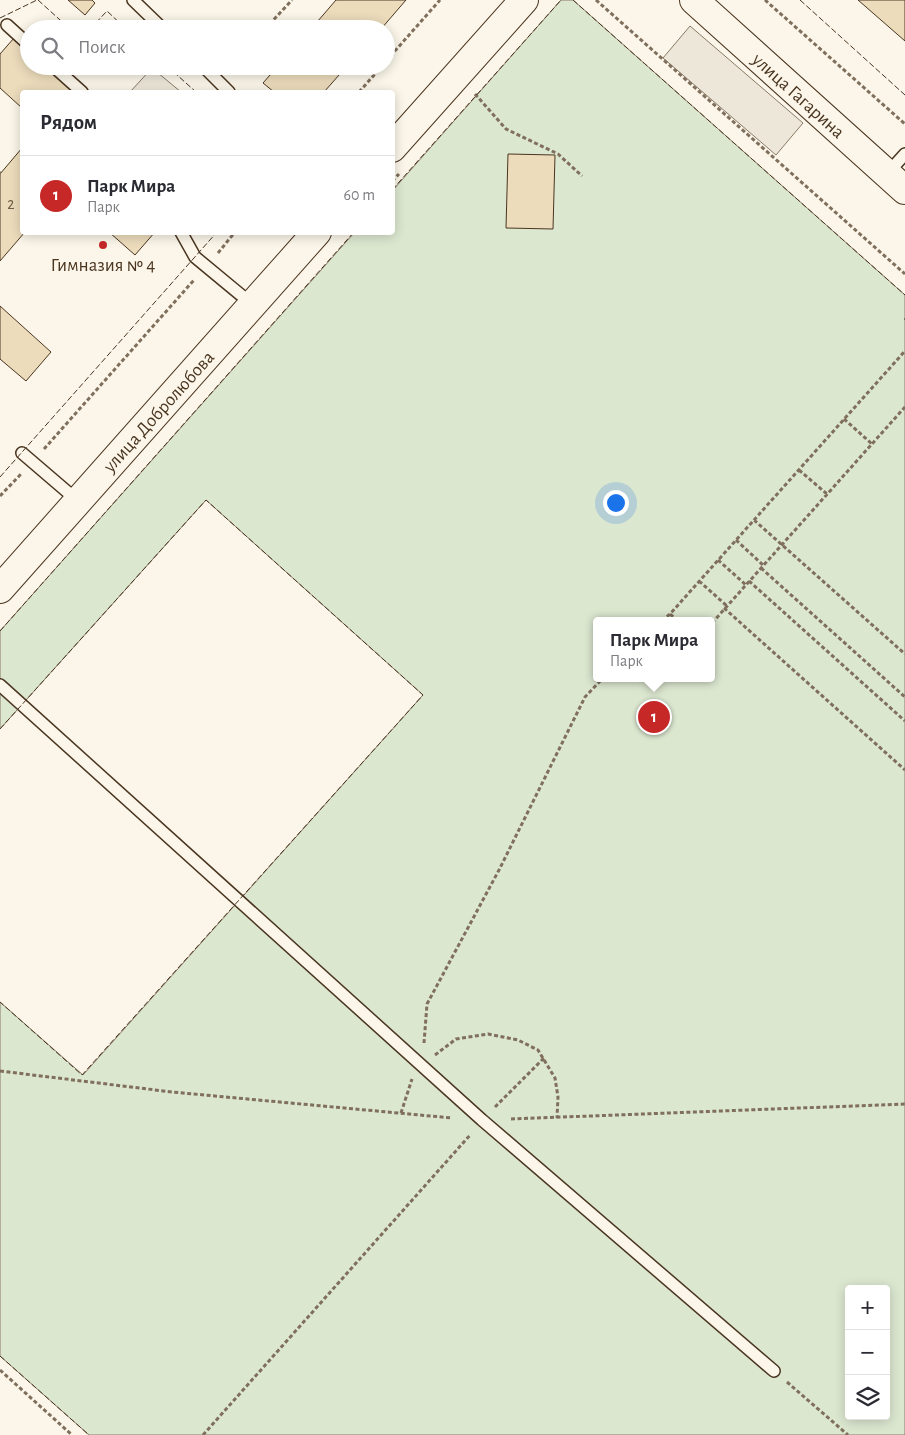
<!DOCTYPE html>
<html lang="ru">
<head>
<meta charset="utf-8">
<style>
  :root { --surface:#fff; --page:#f2f2f3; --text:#2b2b33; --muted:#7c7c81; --line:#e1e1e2; --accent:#c62828 }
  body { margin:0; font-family:"Alegreya Sans",sans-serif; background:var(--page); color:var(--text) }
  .controls { position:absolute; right:15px; bottom:15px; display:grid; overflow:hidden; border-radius:5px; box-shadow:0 2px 12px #0003 }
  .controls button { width:45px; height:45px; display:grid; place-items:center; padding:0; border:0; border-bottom:1px solid var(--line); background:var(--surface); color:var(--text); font:25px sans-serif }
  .you { position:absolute; left:615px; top:502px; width:18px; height:18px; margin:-12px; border:4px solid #fff; border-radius:50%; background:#1a73e8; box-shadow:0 0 0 8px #1a73e833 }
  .badge { display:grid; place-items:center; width:32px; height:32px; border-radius:50%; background:var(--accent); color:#fff; font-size:16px; font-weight:700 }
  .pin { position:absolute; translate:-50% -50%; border:2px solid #fff; box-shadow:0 1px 5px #0006 }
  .popup { position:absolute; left:593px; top:617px; width:122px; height:65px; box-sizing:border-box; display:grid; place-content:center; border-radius:5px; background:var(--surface); filter:drop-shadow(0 1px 4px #0005); font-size:16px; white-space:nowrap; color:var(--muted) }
  .popup b { font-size:19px; color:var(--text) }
  .popup::after { content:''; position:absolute; left:50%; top:100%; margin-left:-10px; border:10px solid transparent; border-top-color:var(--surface) }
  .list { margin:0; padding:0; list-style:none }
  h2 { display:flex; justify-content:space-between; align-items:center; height:65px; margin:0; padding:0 20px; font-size:21px }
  h2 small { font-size:16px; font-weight:400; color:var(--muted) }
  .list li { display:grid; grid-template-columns:32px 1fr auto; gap:15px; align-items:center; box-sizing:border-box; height:80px; padding:0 20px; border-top:1px solid var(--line) }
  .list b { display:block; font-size:19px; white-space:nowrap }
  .list p { margin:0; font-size:16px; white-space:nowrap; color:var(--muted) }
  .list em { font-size:16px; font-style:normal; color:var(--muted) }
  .icon { flex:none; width:28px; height:28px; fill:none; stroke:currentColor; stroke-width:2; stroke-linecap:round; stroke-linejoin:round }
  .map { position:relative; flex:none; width:905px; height:1435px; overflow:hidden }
  .search { position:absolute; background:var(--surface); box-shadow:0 2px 12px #0003; left:20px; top:20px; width:375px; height:55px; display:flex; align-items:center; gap:12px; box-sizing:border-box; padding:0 18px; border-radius:28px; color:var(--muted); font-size:19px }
  .panel { position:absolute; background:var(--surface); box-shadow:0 2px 12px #0003; left:20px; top:90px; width:375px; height:145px; border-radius:5px }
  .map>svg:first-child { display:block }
  .green { fill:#dce7d0; stroke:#887966; fill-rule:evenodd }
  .parking { fill:#ede7d9; stroke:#887966 }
  .building { fill:#ecdcbc; stroke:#4a3520 }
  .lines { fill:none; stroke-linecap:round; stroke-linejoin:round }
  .lane-casing { stroke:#4a3520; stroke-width:14 }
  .secondary-casing { stroke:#4a3520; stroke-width:30 }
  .path { stroke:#7f6f5c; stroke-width:3; stroke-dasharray:4 2.5; stroke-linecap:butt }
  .lane { stroke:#fbf6e9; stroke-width:11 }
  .secondary { stroke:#fbf6e9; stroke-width:28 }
  .fence { stroke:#4a3520; stroke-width:1; stroke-dasharray:6 2.5; stroke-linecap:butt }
  .poi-dot { fill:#c62828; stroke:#fbf6e9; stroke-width:2 }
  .labels { text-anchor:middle; stroke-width:4; stroke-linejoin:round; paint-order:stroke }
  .number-label { font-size:16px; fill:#725f47 }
  .street-label { font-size:19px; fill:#4a3520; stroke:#fbf6e9 }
  .poi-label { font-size:19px; fill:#4a3520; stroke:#fbf6e9 }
</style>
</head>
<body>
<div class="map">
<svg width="905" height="1435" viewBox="0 0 905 1435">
  <rect width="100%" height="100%" fill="#fbf6e9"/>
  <path class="green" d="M561,0H573L905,295V1435H89L0,1356V1002L83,1075L423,695L206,500L0,729V631L354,233L392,232L393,190ZM596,621H712V678H596ZM849,1289H886V1416H849Z"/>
  <path class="parking" d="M690,26L803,123L776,155L663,58Z
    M152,68L181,92H130Z"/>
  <path class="building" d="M68,0H92L95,3L85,15Z
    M336,0H406L381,29H311Z
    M858,0H905V41Z
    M14,38L29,50V66H47L76,92H22V108L0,88V54Z
    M278,66H347L324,92H274L263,83Z
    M22,148V232H25L0,261V174Z
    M508,154L555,155L553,229L506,228Z
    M109,232H155L135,255Z
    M0,306L51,352L26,381L0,359Z"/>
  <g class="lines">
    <defs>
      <path id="lane" d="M133,0L163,29
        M7,25L29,45
        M53,66L82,92
        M203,66L229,92
        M887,174L905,154
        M181,232L195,257L253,305
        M22,453L78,501
        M0,685L482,1120L774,1371"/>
      <path id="secondary" d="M694,0L905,190
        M392,148L524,0
        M0,589L317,232"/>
    </defs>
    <use href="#lane" class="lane-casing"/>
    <use href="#secondary" class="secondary-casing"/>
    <path class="path" d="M596,0L905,274
      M765,0L905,124
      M265,29L292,0
      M386,61L440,0
      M359,92L382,66
      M475,94L506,129L558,154L582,176
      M0,173H1
      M392,181L399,174
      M218,253L235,232
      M844,419L872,444
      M44,449L194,280
      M799,470L827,494
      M0,496L21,474
      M754,520L905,654
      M736,540L763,565
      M718,560L746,585
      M761,568L905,697
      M699,581L727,606
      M749,581L905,721
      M724,608L905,770
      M662,621L670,614
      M678,621L670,614L905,351
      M712,623L905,407
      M424,1043L427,1004L499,870L585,697L603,678
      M435,1055L456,1039L488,1034L518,1040L538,1050L555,1078L558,1097L557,1118
      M0,1071L172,1092L452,1118
      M495,1107L544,1058
      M401,1113L412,1079
      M511,1119L905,1104
      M0,1370L72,1435
      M787,1382L848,1435
      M203,1435L471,1134"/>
    <use href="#lane" class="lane"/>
    <use href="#secondary" class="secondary"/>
    <path class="fence" d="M38,0L70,29
      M573,0L905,295
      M800,0L905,95
      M0,18L37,0
      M90,29L107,11L126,29
      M167,66L196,92
      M392,190L561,0
      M905,318V320
      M0,477L217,232
      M0,631L354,232
      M0,729L206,500L423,695L82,1075L0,1002
      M0,1356L89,1435"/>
  </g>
  <circle class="poi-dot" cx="103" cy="245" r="5"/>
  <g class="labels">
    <g class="number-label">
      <text x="11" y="209">2</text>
    </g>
    <g class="street-label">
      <text transform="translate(799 95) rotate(42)" y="7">улица Гагарина</text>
      <text transform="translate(158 411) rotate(-48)" y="7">улица Добролюбова</text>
    </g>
    <g class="poi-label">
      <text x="103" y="271">Гимназия № 4</text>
    </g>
  </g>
</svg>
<div class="controls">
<button>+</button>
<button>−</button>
<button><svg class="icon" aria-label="layers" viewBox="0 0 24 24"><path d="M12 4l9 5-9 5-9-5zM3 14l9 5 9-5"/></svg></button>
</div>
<div class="you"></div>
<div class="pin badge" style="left:654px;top:717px">1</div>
<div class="popup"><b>Парк Мира</b>Парк</div>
<div class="search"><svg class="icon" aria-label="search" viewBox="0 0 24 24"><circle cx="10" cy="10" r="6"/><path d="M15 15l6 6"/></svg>Поиск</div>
<section class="panel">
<h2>Рядом<small></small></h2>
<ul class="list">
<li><span class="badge">1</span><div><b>Парк Мира</b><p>Парк</p></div><em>60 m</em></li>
</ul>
</section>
</div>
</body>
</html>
